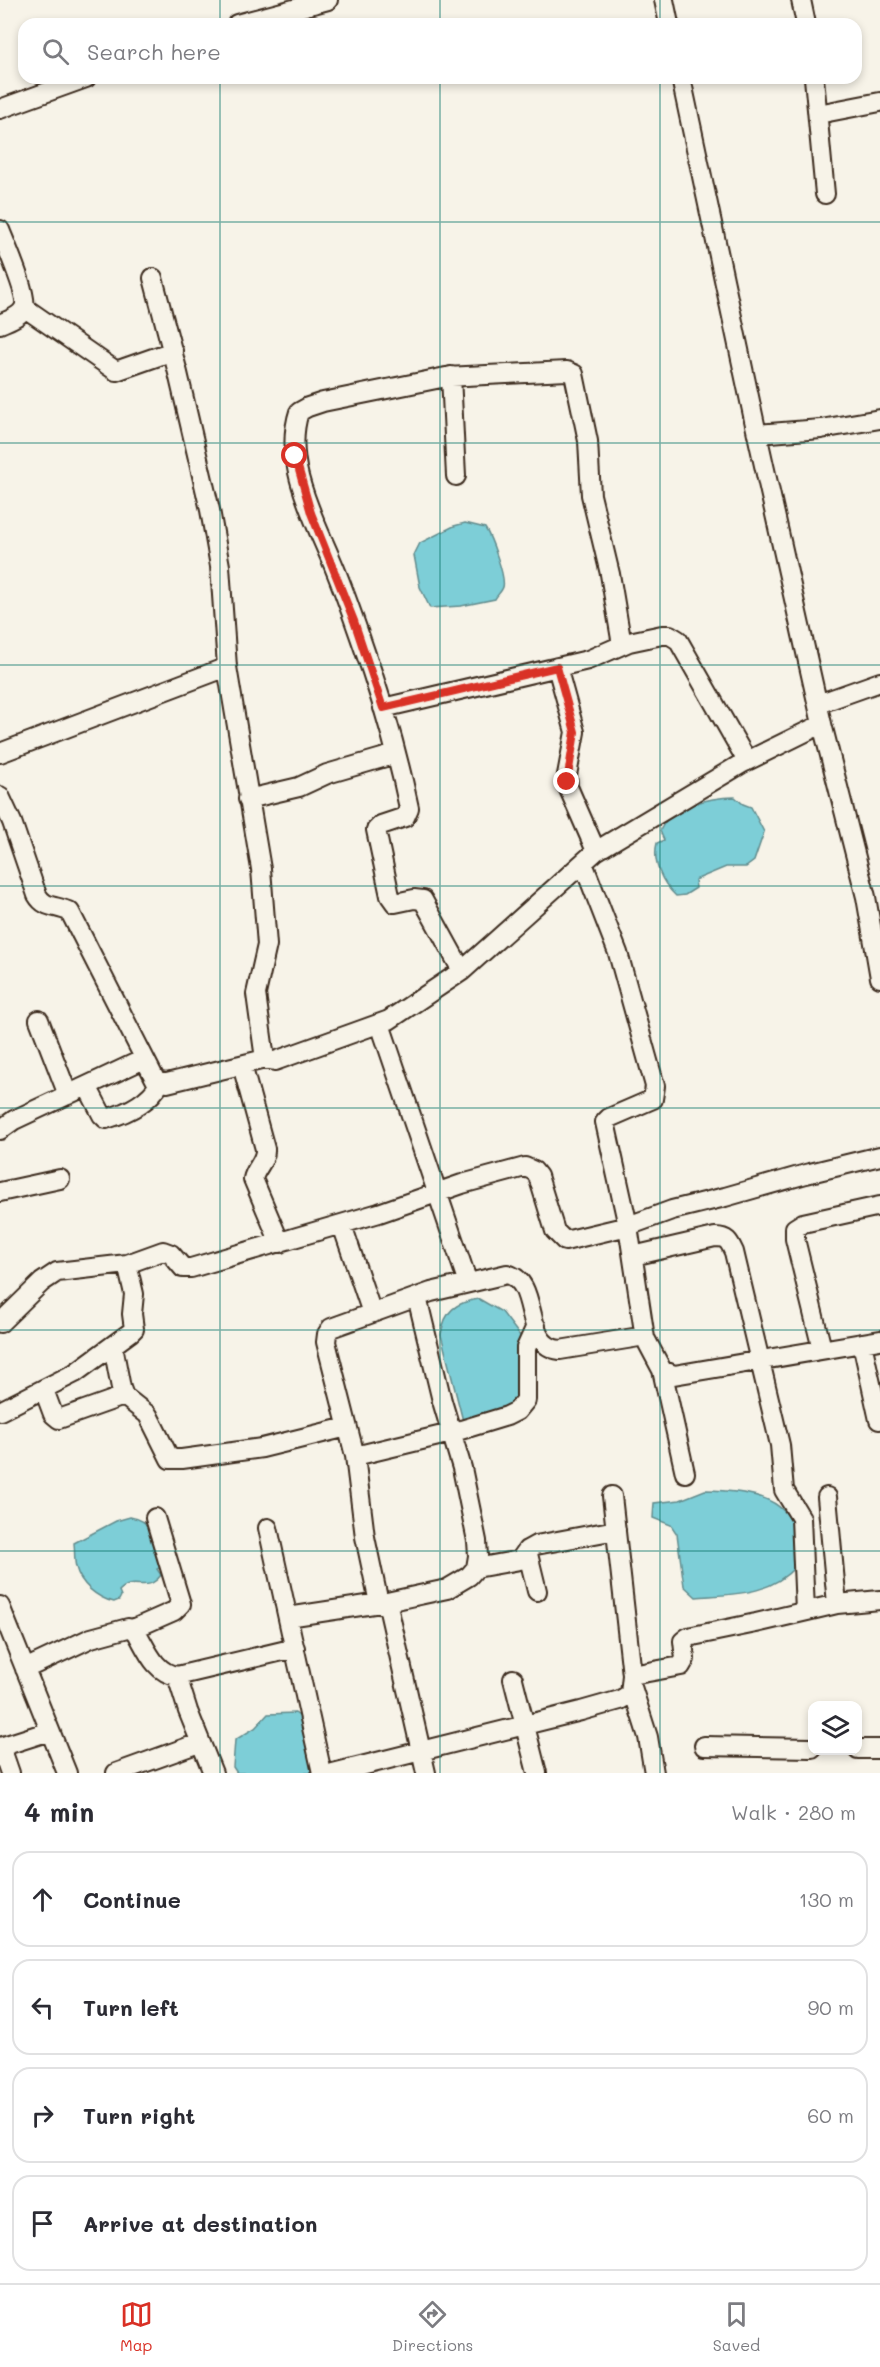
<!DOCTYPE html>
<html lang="en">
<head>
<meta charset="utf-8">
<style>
  :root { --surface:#fff; --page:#f2f2f3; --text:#2b2b33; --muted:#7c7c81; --line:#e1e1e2; --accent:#d93025 }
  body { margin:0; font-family:Mali,sans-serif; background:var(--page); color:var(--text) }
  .controls { position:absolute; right:18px; bottom:18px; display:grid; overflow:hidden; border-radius:12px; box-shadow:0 3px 9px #0003 }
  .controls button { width:54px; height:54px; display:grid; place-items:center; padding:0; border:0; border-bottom:2px solid var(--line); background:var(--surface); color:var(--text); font:30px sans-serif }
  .stop { position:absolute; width:18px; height:18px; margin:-14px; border:4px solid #d93025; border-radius:50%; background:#fff }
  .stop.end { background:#d93025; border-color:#fff; box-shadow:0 2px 6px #0008 }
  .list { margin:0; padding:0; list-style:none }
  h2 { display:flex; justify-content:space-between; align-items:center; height:78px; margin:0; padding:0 24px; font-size:26px }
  h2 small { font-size:20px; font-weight:400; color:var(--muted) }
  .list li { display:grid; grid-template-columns:39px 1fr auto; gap:18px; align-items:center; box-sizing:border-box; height:96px; margin:0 12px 12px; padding:0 12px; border:2px solid var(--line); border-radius:18px }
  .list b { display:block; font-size:22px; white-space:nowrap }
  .list em { font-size:20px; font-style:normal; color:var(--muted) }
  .icon { flex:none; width:33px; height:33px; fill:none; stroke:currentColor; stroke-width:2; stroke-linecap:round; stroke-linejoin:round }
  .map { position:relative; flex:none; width:880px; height:1773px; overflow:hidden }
  .search { position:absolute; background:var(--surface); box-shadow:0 3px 9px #0003; left:18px; right:18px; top:18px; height:66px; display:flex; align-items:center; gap:15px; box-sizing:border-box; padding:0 21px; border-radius:18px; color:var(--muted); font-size:22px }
  .sheet { height:510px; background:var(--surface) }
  nav { display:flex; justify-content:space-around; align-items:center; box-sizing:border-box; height:84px; border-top:2px solid var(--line); background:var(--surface); font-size:16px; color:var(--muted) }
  nav a { display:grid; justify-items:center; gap:3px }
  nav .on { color:var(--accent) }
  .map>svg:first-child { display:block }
  .water { fill:#7dced7; stroke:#638c8d; stroke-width:1.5 }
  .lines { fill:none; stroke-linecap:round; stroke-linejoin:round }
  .minor-casing { stroke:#3b2a1e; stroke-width:22 }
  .minor { stroke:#f7f3e8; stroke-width:18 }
  .route { stroke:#d93025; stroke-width:8 }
  .grid { fill:none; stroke:#0f766e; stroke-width:1.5; stroke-opacity:0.55 }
</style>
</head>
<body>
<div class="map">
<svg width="880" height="1773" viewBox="0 0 880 1773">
  <rect width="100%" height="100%" fill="#f7f3e8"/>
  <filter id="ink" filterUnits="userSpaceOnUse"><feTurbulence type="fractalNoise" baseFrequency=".0167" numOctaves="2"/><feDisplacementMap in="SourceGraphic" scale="12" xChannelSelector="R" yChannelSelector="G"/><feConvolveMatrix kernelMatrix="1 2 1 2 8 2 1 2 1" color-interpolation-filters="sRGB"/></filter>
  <g filter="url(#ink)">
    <path class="water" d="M465,523L485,528C491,537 506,577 503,587C502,591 497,595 495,599L461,606L430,608L420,587L414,555L420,543L454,526Z
      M735,797L743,804L751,807L764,832L754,861L746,867H726L695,880L696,888L685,895L676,896C662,883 652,862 657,843L664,840L660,831C670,806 710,797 735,797Z
      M479,1299L502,1312L521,1337L524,1388L510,1410L463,1421L441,1335C444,1311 456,1302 479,1299Z
      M705,1490C740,1491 789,1493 796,1536C797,1545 796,1556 797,1565C770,1596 734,1594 696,1597L684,1586L677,1534L671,1525L653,1518L654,1503L680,1500Z
      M130,1517C157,1521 156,1544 162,1567L157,1569L161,1575C146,1595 134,1575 119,1591L121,1596L119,1600L114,1602C97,1598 80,1584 76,1567C74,1560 75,1551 74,1543L116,1521Z
      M295,1713L307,1722L313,1773H237L233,1767L235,1740L255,1728L268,1714Z"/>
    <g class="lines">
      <defs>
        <path id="minor" d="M664,0L669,24
          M801,0L806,24
          M237,24L328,0
          M681,78L757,434L822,724L866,897L880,978
          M814,78L825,194
          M0,109L86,78
          M818,114L880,102
          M0,230C5,243 29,297 24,308C20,317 8,320 0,324
          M153,278L178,373L210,510L220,566L227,667L261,869L267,945L256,994L265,1059L275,1061L389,1020L462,971L596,851L741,764L822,724
          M25,308L116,371L173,351
          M451,376L456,476
          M757,434L821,429L880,419
          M557,667L575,732L567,775L568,787L596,851
          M818,704L880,682
          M383,708L588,660L629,642L662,635H670L678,640L747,761
          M0,753L227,667
          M0,796L12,822L37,895C45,909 57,905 70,912L156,1081L167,1083L265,1059
          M248,799L299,787L327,774L396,754
          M583,863L618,953L655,1086L653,1099L609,1118L605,1122L628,1226L645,1338
          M462,971L423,900L414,899L395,903L390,896L376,830L381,825L405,817L409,808C397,750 380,693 360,637C352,614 344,591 335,569C316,522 282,464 299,412L308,407L323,402L446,377L567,371L574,374L588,441L591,495L610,574L622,645
          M39,1020L68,1095
          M380,1024L468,1283
          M242,1065L265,1149C266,1161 255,1168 253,1179L280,1243
          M87,1086L102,1115L106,1119C127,1113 149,1102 160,1083
          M0,1130L14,1120L144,1059
          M0,1192L60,1179
          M342,1225L372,1313
          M633,1256L715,1237C727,1237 729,1241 734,1252L780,1445L784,1490L801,1518L805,1611
          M0,1323L42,1282L57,1272L127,1264L163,1251L171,1254L183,1268H191L379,1213L462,1184L525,1167L534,1171L538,1176L555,1231L565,1241L628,1226L672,1210L725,1197L806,1174L880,1156
          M862,1343L879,1420
          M113,1346L121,1388L124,1396L148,1415L170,1459H182L262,1448L347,1427
          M822,1349L795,1239V1228L803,1223L880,1206
          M662,1370L685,1473
          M44,1390L53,1414L59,1419L124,1396
          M0,1411L75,1373L131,1332L134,1329L132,1314L134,1294L127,1264
          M355,1456L451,1433L507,1416L517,1411L526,1400V1348L536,1326
          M827,1497L837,1604
          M268,1528L322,1773
          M527,1550L537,1591
          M476,1568L520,1560L527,1550L536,1545L616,1530
          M387,1602L426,1773
          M379,1603L365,1537L355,1456L326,1342L327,1334L331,1328L431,1292L507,1274C541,1282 521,1346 560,1350L639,1337L645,1338L662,1370L674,1375L880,1340
          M0,1606L67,1773
          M288,1617L387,1602L447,1589L469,1576L476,1568L478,1556L477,1541L462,1468L442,1401L417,1297
          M133,1629L174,1611L181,1604L155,1518
          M25,1669L91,1638L128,1628L133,1629L137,1633C147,1650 155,1673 177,1676L295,1648
          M632,1675L681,1666L685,1659L683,1641L688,1637L756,1623L837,1604L880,1600
          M177,1676L188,1711L213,1773
          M513,1679L537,1773
          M632,1687L648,1737L654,1773
          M704,1746L812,1748
          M0,1747L50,1731
          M1,1747L10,1773
          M858,1749H880
          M116,1773L199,1743
          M333,1773L581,1711L620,1700L630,1694L632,1675L612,1496"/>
      </defs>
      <use href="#minor" class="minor-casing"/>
      <use href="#minor" class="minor"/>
    </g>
  </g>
  <g class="lines" filter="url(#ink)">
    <path class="route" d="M295,456L311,513L354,621L383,708L557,667L575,732L567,782"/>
  </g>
  <path class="grid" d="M220,0V24M440,0V24M660,0V24M220,78V1773M440,78V1773M660,78V1773M0,222H880M0,443H880M0,665H880M0,886H880M0,1108H880M0,1330H880M0,1551H880"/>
</svg>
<div class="controls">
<button><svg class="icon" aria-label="layers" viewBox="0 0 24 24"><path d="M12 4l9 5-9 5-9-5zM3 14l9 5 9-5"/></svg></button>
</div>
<div class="stop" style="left:295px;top:456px"></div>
<div class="stop end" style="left:567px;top:782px"></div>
<div class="search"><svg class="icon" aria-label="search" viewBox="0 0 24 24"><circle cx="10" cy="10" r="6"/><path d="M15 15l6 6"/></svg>Search here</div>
</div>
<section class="sheet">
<h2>4 min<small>Walk · 280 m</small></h2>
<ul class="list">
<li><svg class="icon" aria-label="ahead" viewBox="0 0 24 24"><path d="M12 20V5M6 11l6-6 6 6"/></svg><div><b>Continue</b></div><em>130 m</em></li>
<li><svg class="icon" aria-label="left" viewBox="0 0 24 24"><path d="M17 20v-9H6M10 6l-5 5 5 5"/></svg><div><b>Turn left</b></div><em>90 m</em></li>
<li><svg class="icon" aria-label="right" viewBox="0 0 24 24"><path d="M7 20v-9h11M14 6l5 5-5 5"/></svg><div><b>Turn right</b></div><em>60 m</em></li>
<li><svg class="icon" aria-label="arrive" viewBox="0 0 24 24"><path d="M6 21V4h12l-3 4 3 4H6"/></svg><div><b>Arrive at destination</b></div></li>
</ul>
</section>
<nav>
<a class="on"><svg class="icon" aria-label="map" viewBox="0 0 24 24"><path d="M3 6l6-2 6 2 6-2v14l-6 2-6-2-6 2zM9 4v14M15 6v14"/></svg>Map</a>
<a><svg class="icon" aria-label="directions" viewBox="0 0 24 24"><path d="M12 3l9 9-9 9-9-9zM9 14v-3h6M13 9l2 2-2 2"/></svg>Directions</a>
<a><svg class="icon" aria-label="saved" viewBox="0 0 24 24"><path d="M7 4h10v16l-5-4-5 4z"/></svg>Saved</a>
</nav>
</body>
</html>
